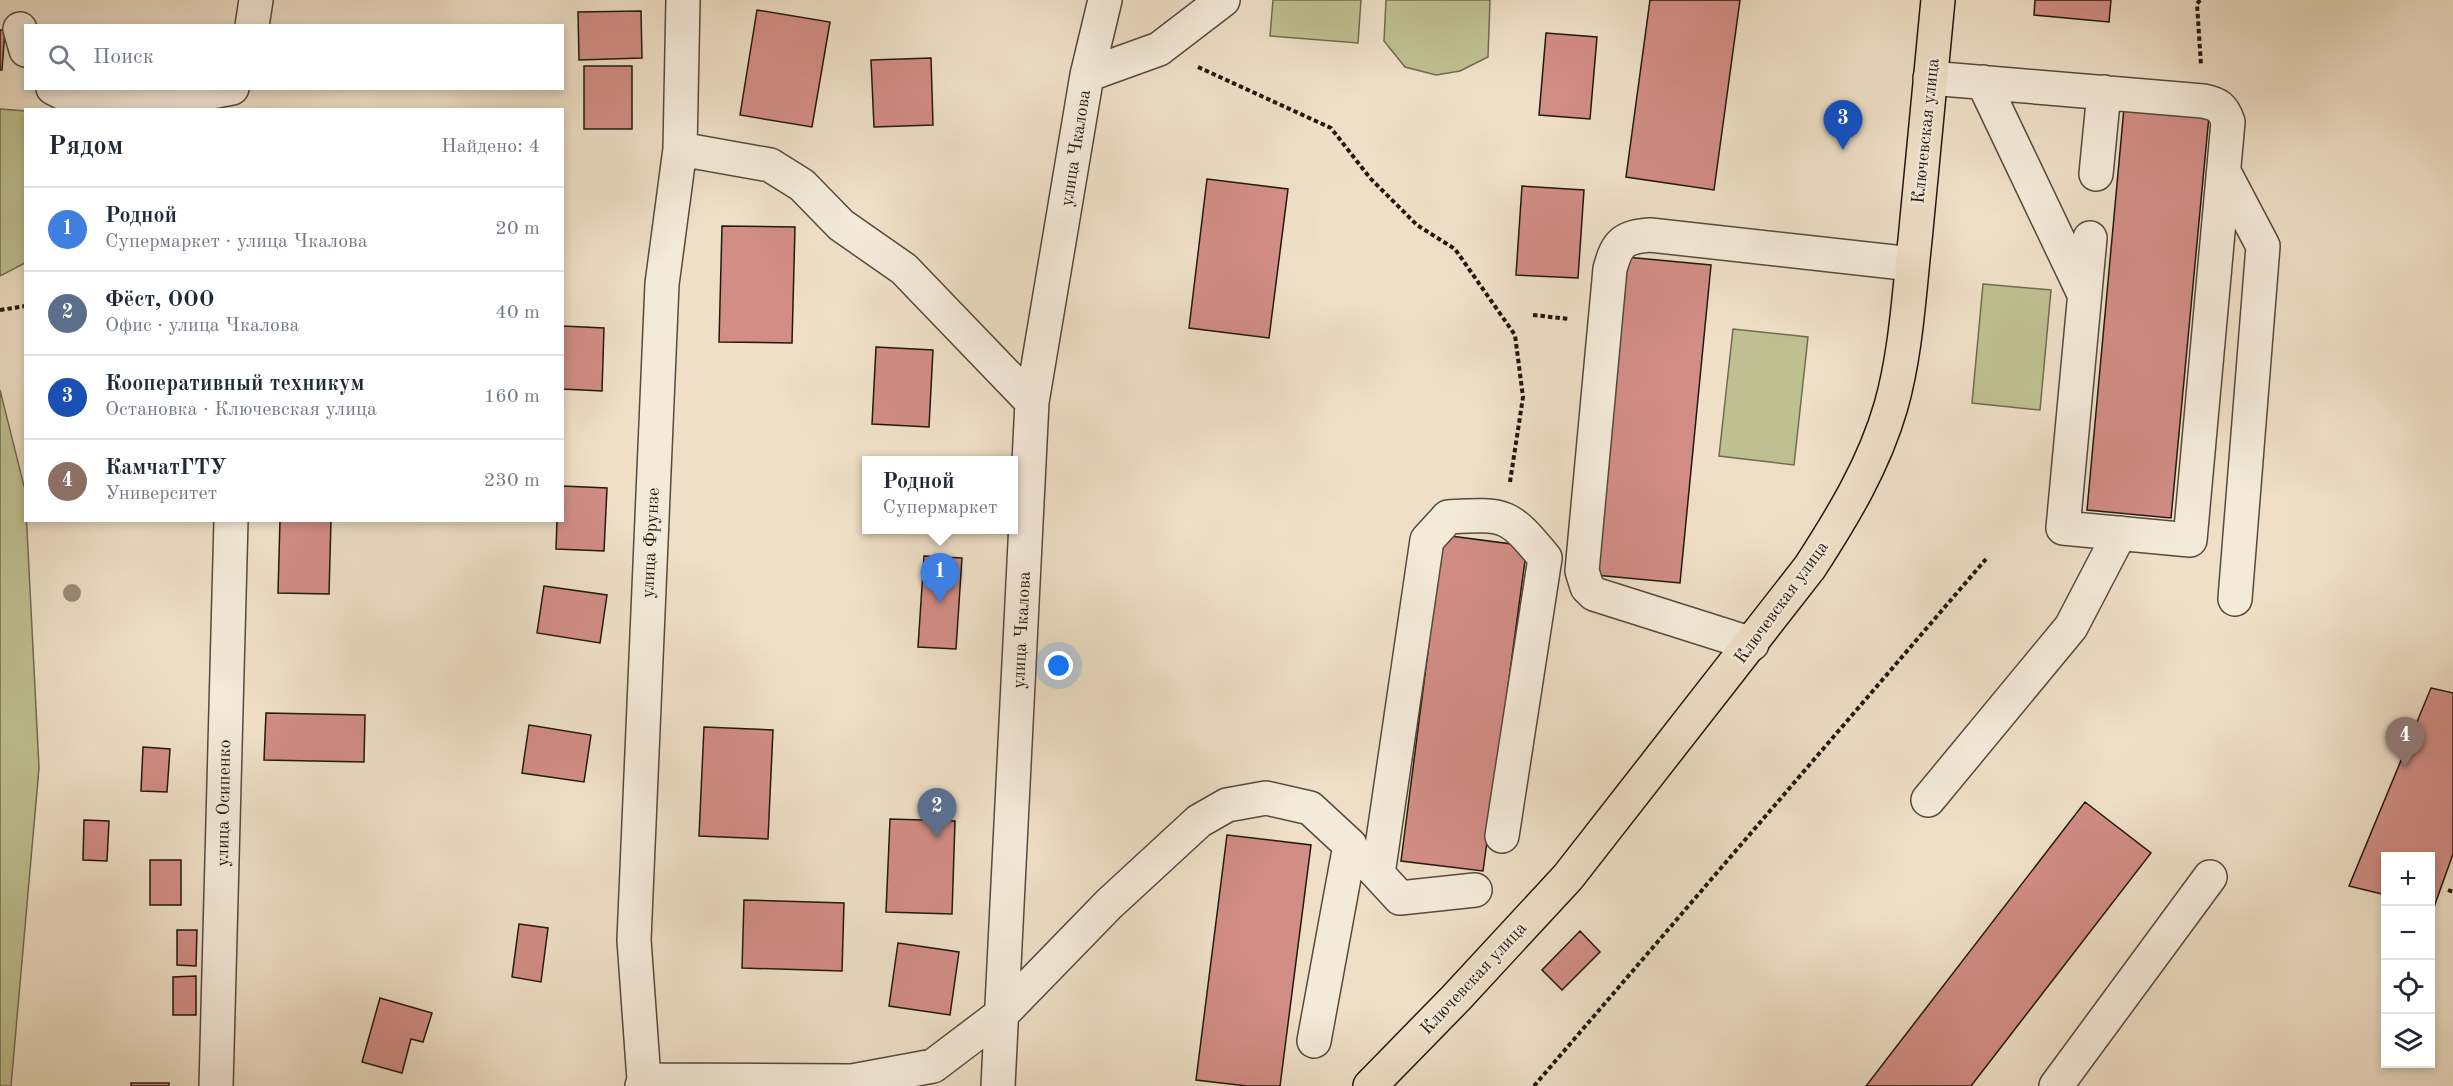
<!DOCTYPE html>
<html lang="ru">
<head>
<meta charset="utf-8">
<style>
  :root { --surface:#fff; --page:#f2f2f3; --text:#1f2937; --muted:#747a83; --line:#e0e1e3; --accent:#0f766e }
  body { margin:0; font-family:"Old Standard TT",serif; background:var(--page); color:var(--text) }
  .controls { position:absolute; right:18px; bottom:18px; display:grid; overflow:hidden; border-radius:0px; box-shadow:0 3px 9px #0003 }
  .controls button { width:54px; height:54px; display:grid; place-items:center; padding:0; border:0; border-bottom:2px solid var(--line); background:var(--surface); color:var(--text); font:30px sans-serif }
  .you { position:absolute; left:1059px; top:666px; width:21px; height:21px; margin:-15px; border:4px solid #fff; border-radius:50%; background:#1a73e8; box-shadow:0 0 0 9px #1a73e833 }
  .badge { display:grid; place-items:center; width:39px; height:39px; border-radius:50%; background:var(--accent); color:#fff; font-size:20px; font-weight:700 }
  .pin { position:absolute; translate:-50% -50px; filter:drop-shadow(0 2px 3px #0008) }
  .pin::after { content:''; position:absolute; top:32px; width:21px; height:18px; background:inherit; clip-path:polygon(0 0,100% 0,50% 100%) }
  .popup { position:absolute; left:862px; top:456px; width:156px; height:78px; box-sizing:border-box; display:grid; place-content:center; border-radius:0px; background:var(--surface); filter:drop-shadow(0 2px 4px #0005); font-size:20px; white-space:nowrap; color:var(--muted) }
  .popup b { font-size:22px; color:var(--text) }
  .popup::after { content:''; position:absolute; left:50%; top:100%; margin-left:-12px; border:12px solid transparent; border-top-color:var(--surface) }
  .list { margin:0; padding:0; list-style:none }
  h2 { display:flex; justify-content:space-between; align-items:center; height:78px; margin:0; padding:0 24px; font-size:26px }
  h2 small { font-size:20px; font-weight:400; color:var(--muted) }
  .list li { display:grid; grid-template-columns:39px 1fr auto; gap:18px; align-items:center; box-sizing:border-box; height:84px; padding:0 24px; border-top:2px solid var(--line) }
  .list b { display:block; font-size:22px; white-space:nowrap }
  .list p { margin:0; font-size:20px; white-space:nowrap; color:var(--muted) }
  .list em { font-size:20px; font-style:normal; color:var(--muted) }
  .icon { flex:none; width:33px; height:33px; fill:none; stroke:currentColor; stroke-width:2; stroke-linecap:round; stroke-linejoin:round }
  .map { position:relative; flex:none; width:2453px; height:1086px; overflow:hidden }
  .search { position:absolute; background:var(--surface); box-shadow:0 3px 9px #0003; left:24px; top:24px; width:540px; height:66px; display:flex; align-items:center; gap:15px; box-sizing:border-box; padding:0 21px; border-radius:0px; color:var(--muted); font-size:22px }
  .panel { position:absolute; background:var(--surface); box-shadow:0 3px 9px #0003; left:24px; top:108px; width:540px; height:414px; border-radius:0px }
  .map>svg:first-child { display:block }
  .green { fill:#bec091; stroke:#706c50; stroke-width:1.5 }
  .building { fill:#d28d85; stroke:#22180f; stroke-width:1.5 }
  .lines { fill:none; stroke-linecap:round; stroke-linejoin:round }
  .minor-casing { stroke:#554a3d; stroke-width:36 }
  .major-casing { stroke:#22180f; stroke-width:36 }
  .path { stroke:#22180f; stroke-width:4; stroke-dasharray:4.5 3; stroke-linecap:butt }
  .minor { stroke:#f4eada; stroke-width:33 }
  .major { stroke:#eedfc6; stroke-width:33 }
  .tree { fill:#988d77 }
  .labels { text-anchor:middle; stroke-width:4.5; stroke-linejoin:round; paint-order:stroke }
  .street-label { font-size:18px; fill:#22180f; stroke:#f4eada }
</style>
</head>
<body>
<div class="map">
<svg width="2453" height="1086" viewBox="0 0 2453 1086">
  <rect width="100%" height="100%" fill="#eedfc6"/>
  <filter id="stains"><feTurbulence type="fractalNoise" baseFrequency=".00333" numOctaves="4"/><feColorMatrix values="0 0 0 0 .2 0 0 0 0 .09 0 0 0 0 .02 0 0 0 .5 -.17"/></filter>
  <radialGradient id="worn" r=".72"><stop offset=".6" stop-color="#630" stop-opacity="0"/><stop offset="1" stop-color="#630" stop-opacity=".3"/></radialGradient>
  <path class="green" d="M1273,0H1361L1358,43L1270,36Z
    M1386,0H1490L1488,57L1460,71L1436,75L1405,67L1384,41Z
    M0,109L26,111L25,263L0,276Z
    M1983,284L2051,290L2040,410L1972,403Z
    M1733,329L1808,337L1794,465L1719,456Z
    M0,390L25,490L39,768L11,1086H0Z"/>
  <path class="building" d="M1650,0H1740L1714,190L1626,177Z
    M2035,0H2111L2109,22L2034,15Z
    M757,10L830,22L812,127L740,115Z
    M641,11L642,58L579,60L578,12Z
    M0,30H5L2,70H0Z
    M1546,33L1597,37L1590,119L1539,115Z
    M931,58L933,125L874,127L871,60Z
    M584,66H632V129H584Z
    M2124,108L2209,116L2171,518L2087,510Z
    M1207,179L1288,189L1269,338L1189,328Z
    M1522,186L1584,190L1578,278L1516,275Z
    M722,226L795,227L792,343L719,342Z
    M1626,257L1711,265L1680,583L1595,575Z
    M562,326L604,328L602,391L562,389Z
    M876,347L933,350L929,427L872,424Z
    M562,486L607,488L604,551L556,549L557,520H562Z
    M280,520H331L329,594L278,593Z
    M1443,535L1527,546L1483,871L1401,861Z
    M924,556L962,558L956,649L918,647Z
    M544,586L607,595L600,643L537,633Z
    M2431,688L2453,693V854L2434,907L2430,906V856H2386V895L2349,886Z
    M266,713L365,715L364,762L264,760Z
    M529,725L591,735L584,782L522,773Z
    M704,727L773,730L768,839L699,836Z
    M143,747L170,749L167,792L141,791Z
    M2085,802L2151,853L1971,1086H1866Z
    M890,819L955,821L952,914L886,912Z
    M84,820L109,821L107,861L83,860Z
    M1227,835L1311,845L1280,1086H1247L1196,1080Z
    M150,860H181V905H150Z
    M744,900L844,903L842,971L742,968Z
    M519,924L548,928L541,982L512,977Z
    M177,930H197L196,966L177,965Z
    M1580,931L1600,952L1562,990L1542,970Z
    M898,943L959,952L950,1015L889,1006Z
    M196,976V1015H173V977Z
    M380,998L432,1013L423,1042L411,1039L402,1073L362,1062Z
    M131,1083H169V1086H131Z"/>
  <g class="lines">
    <defs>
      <path id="minor" d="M252,26L256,0
        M20,29L26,50
        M1087,75L1159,49L1223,0
        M1930,78L2203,101C2218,104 2223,107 2228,122L2190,540L2063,528L2090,238
        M1983,82L2084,294
        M53,88L67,95L159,102L232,88
        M680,149L770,165L802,185L841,225L904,269L1032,402
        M2224,172L2263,246L2235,599
        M2096,174L2104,92
        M1752,644L1594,594L1587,587L1582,571L1610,269C1617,243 1623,237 1650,235L1912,264
        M1928,800L2071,627L2120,533
        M1364,859L1400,898L1475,890
        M1378,874L1427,540L1448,517C1506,514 1508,513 1545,558L1502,836
        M644,1080L852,1081L933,1066L1003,1013L1109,904L1199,821L1227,805L1266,798L1310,808L1350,845L1314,1041
        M216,1086L231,520
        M642,1086L644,1080L634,940L662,284L680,149L683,0
        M998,1086L1032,402L1087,75L1105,0
        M2056,1086L2210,877"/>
      <path id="major" d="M1370,1086L1456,998L1568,877L1810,567C1843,516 1874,465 1891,406C1906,353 1909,294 1915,240C1922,160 1930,80 1938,0"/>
    </defs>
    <use href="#minor" class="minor-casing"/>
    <use href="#major" class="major-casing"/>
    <path class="path" d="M2200,0L2197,4L2201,65
      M1198,67L1331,128L1370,178L1417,225L1455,249L1515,335L1523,397L1510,482
      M0,310L26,306
      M1533,315L1569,319
      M2448,890L2453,892
      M1534,1086L1986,559"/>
    <use href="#minor" class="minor"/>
    <use href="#major" class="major"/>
  </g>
  <circle class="tree" cx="72" cy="593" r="9"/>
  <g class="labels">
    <g class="street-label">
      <text transform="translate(1925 131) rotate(-84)" y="6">Ключевская улица</text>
      <text transform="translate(1075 148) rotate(-81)" y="6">улица Чкалова</text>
      <text transform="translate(650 543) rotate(-87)" y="6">улица Фрунзе</text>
      <text transform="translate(1781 602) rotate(-54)" y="6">Ключевская улица</text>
      <text transform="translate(1021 630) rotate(-87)" y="6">улица Чкалова</text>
      <text transform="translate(223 803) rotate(-89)" y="6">улица Осипенко</text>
      <text transform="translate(1473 978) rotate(-47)" y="6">Ключевская улица</text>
    </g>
  </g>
  <rect width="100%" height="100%" filter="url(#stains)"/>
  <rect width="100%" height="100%" fill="url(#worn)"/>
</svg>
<div class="controls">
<button>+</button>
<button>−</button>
<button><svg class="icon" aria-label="locate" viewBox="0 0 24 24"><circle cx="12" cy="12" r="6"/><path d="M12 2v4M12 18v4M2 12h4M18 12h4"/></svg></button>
<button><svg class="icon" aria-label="layers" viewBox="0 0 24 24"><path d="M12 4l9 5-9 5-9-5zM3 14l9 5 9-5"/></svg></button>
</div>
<div class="you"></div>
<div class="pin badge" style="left:940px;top:603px;background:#3f7fe0">1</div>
<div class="popup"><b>Родной</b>Супермаркет</div>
<div class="pin badge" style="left:937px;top:838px;background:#5c6f8a">2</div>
<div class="pin badge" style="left:1843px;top:150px;background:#1a4fb4">3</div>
<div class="pin badge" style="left:2405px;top:767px;background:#8d6e63">4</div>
<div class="search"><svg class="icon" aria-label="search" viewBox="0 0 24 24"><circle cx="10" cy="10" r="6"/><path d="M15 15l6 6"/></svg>Поиск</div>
<section class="panel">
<h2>Рядом<small>Найдено: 4</small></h2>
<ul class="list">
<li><span class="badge" style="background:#3f7fe0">1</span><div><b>Родной</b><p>Супермаркет · улица Чкалова</p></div><em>20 m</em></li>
<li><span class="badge" style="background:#5c6f8a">2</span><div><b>Фёст, ООО</b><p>Офис · улица Чкалова</p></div><em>40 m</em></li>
<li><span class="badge" style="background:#1a4fb4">3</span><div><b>Кооперативный техникум</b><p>Остановка · Ключевская улица</p></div><em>160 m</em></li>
<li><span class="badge" style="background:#8d6e63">4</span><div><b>КамчатГТУ</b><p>Университет</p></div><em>230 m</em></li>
</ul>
</section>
</div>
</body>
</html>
